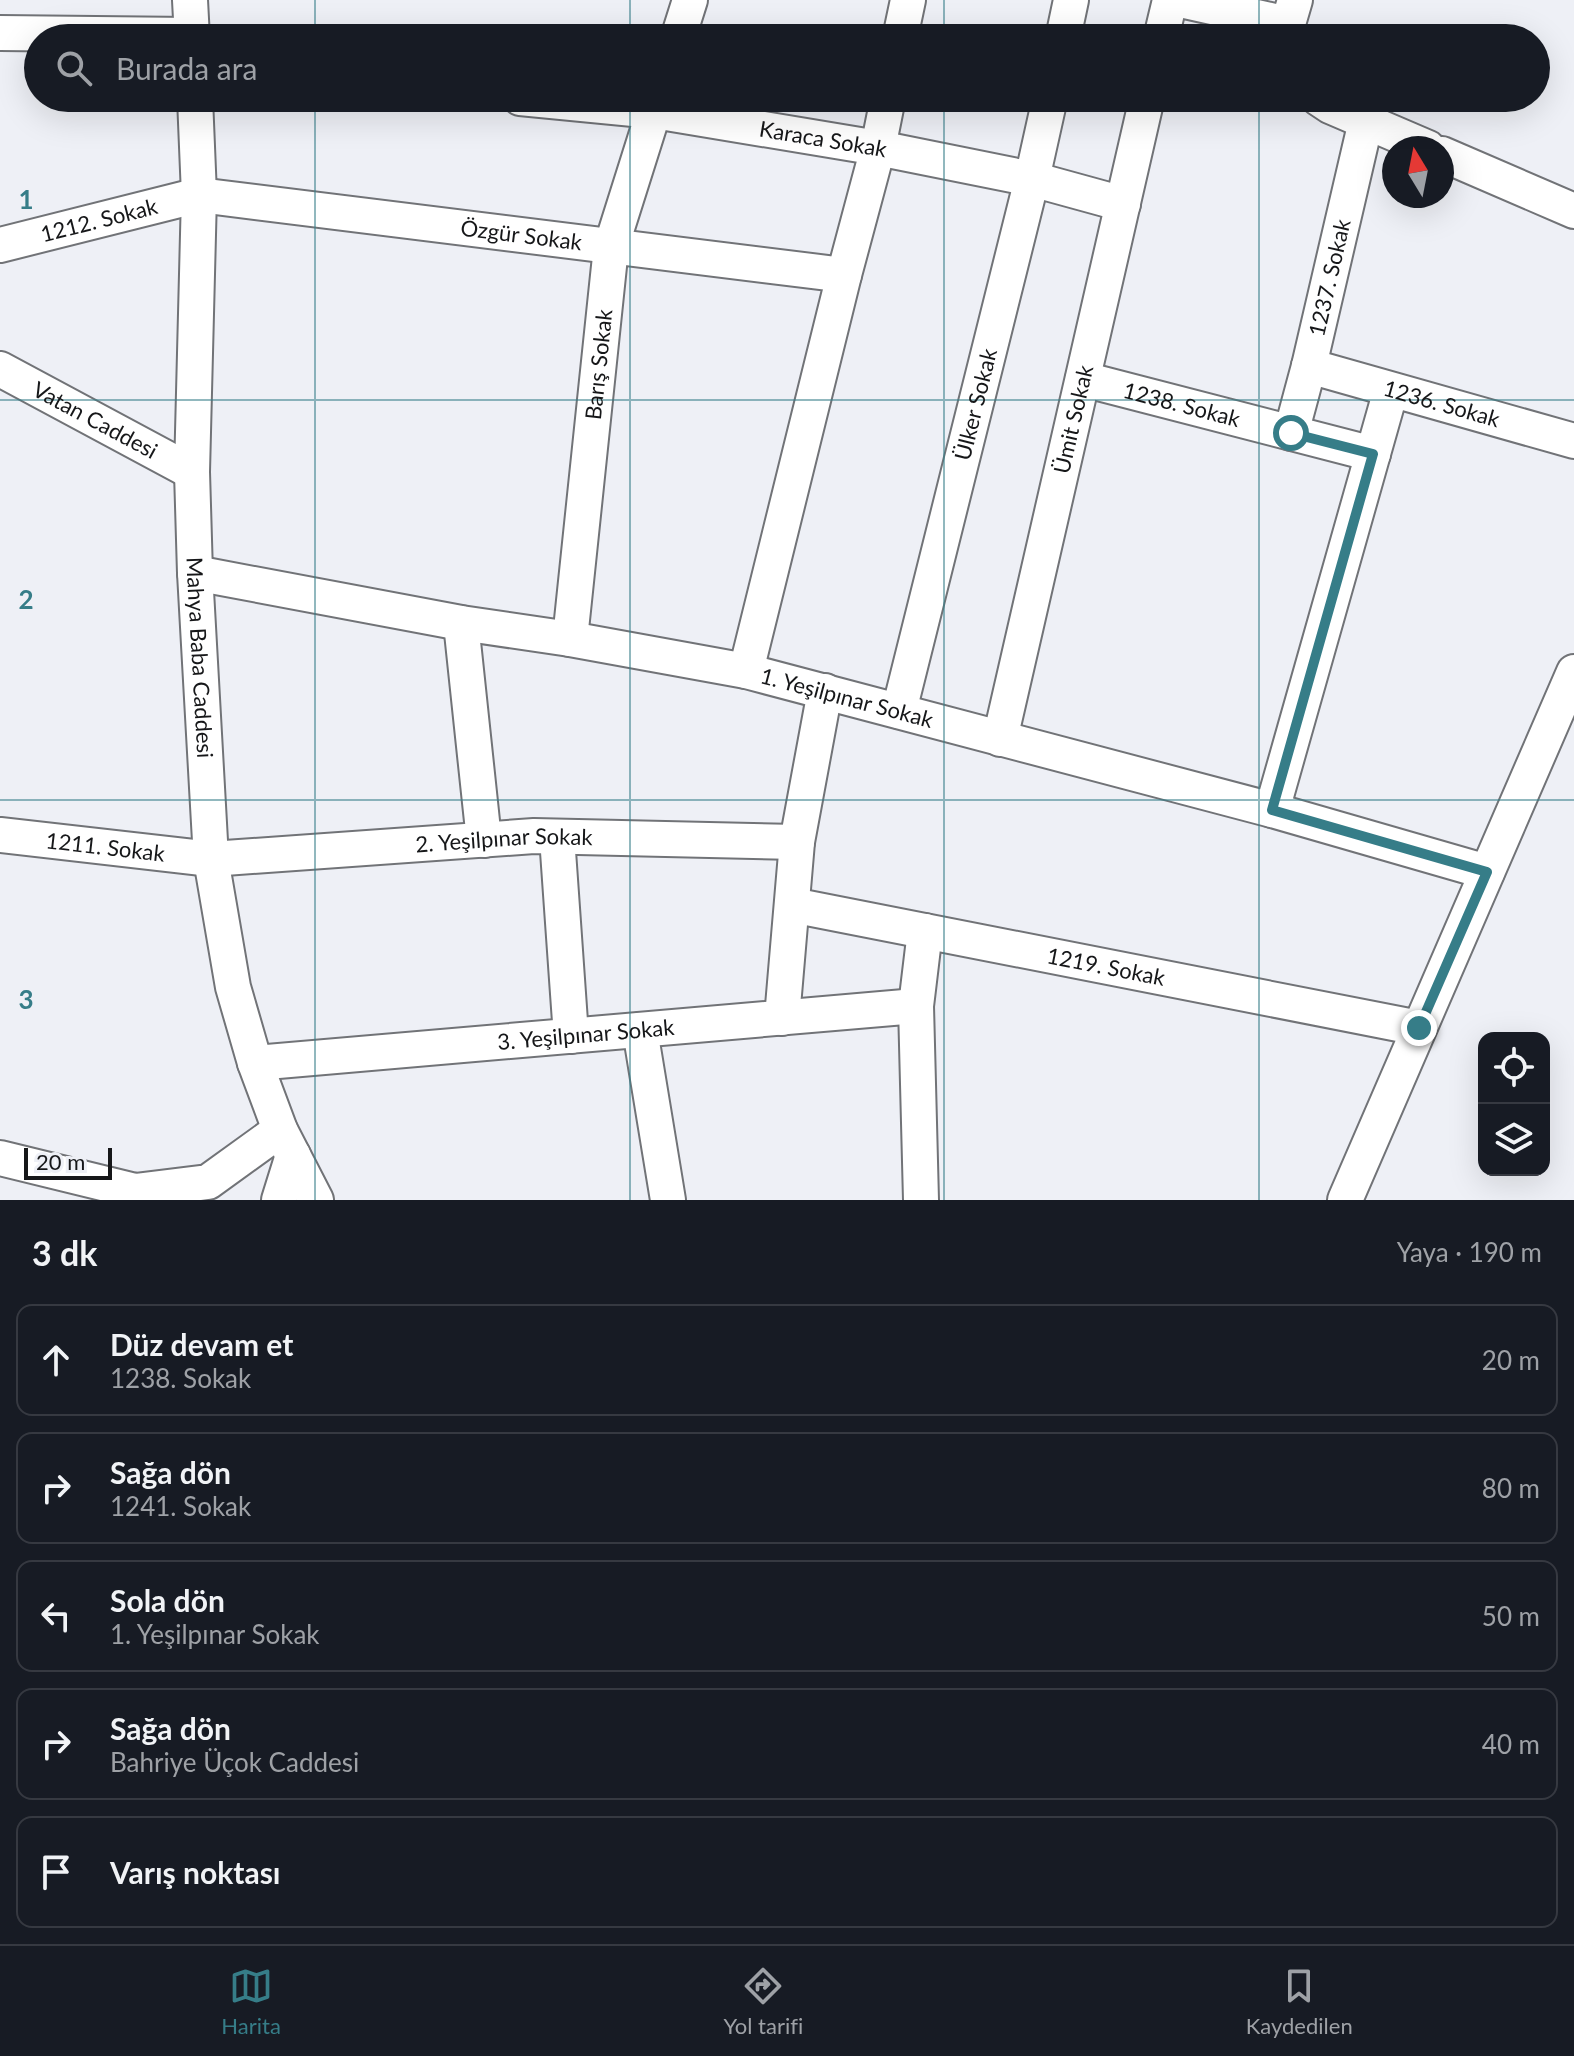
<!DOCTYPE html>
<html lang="tr">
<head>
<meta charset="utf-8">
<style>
  :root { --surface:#171b24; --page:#20242c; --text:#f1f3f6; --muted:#9ea1a6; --line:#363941; --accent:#367d88 }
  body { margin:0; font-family:Lato,sans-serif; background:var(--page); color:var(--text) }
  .controls { position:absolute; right:24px; bottom:24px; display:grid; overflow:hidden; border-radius:16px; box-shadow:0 8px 32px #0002 }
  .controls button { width:72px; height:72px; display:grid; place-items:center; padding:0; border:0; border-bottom:2px solid var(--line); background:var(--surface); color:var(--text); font:40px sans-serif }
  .compass { position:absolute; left:1382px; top:136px; width:72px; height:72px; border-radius:50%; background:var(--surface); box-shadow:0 8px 32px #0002; rotate:350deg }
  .scale { position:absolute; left:24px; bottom:20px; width:88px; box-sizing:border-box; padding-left:8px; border:4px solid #161719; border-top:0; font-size:22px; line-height:28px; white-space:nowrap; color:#161719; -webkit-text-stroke:6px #eef0f6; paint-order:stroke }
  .stop { position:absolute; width:24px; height:24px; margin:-18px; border:6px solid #367d88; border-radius:50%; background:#fff }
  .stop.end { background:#367d88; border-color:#fff; box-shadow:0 2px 8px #0008 }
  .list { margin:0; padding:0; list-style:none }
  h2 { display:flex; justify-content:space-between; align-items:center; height:104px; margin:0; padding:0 32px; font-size:34px }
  h2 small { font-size:26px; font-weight:400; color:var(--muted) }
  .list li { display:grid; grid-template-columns:52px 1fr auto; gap:24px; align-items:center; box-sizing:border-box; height:112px; margin:0 16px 16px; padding:0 16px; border:2px solid var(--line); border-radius:16px }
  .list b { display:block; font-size:30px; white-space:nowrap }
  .list p { margin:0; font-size:26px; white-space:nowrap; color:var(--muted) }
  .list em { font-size:26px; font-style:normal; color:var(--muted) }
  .icon { flex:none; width:44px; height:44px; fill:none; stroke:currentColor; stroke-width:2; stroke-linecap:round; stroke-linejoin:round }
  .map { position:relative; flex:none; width:1574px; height:1200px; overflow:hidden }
  .search { position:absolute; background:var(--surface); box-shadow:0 8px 32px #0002; left:24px; right:24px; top:24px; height:88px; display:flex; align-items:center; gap:20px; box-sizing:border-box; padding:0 28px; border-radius:44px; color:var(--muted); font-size:30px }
  .sheet { height:744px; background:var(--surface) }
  nav { display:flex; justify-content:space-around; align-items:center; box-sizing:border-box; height:112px; border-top:2px solid var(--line); background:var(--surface); font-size:22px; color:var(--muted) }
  nav a { display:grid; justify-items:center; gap:4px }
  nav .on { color:var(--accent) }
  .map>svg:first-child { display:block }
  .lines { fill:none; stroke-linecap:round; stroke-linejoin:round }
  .minor-casing { stroke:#717377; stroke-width:38 }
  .minor { stroke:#fff; stroke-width:34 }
  .route { stroke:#367d88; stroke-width:10 }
  .grid { fill:none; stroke:#367d88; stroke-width:2; stroke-opacity:0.55 }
  .labels { text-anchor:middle; stroke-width:7; stroke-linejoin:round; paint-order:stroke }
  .street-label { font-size:22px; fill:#161719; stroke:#eef0f6 }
  .grid-label { font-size:26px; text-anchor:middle; font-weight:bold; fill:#367d88; stroke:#eef0f6; stroke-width:7; stroke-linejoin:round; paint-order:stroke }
</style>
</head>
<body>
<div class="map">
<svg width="1574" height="1200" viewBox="0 0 1574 1200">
  <rect width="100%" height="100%" fill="#eef0f6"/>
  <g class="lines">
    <defs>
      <g id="minor">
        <path d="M190,0L192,38"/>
        <path d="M1180,0L1288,24L1295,0"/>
        <path d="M0,33L191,35"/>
        <path d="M678,38L690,0"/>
        <path d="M900,38L908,0"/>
        <path d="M1063,38L1071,0"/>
        <path d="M1161,38L1170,0"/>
        <path id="s1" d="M195,98L199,195L192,472L195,573L211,859L233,987L255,1063L280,1130L316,1200"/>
        <path id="s2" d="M520,98L654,111L878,148L1032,179L1123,204"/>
        <path d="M1318,98L1330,106L1428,148"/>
        <path d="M1442,154L1574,211"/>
        <path id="s3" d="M0,245L199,195L844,275"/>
        <path id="s4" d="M1309,366L1574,441"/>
        <path id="s5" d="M0,369L192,472"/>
        <path id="s6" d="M1083,379L1373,454"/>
        <path id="s7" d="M1291,433L1309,366L1366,121"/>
        <path id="s8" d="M195,573L461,623L570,639L746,671L1272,810L1487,872"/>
        <path d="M461,623L484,840"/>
        <path id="s9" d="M570,639L611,247L658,98"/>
        <path d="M746,671L844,275L878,148L888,98"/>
        <path id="s10" d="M899,711L1032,179L1050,98"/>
        <path id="s11" d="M1000,739L1147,98"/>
        <path d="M1272,810L1391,390"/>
        <path id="s12" d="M0,835L211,859L534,836L797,842"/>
        <path d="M557,837L571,1036"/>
        <path id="s13" d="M792,905L1419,1028"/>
        <path d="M782,1018L797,842L825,691"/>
        <path d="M640,1030L668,1200"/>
        <path id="s14" d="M255,1063L916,1006"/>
        <path d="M0,1158L135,1191L208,1182L280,1130"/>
        <path d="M279,1200L293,1155"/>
        <path d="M921,1200L916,1006L925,931"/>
        <path d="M1345,1200L1574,672"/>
      </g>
    </defs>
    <use href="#minor" class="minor-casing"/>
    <use href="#minor" class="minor"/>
  </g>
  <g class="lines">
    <path class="route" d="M1291,433L1373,454L1272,810L1487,872L1419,1028"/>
  </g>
  <path class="grid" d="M315,0V38M630,0V38M944,0V38M1259,0V38M315,98V1200M630,98V1200M944,98V1200M1259,98V1200M0,400H1574M0,800H1574"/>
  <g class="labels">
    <g class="street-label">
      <text dy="8" stroke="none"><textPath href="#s2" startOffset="306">Karaca Sokak</textPath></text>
      <text dy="8" stroke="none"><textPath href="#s3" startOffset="102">1212. Sokak</textPath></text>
      <text dy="8" stroke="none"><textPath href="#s3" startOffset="530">Özgür Sokak</textPath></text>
      <text dy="8" stroke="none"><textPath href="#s7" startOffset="160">1237. Sokak</textPath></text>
      <text dy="8" stroke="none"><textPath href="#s9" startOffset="276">Barış Sokak</textPath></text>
      <text dy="8" stroke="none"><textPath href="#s4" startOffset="138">1236. Sokak</textPath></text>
      <text dy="8" stroke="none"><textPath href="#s10" startOffset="316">Ülker Sokak</textPath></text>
      <text dy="8" stroke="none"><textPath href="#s6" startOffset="102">1238. Sokak</textPath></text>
      <text dy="8" stroke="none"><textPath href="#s11" startOffset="328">Ümit Sokak</textPath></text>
      <text dy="8" stroke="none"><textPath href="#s5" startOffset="108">Vatan Caddesi</textPath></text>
      <text dy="8" stroke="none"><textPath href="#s1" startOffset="560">Mahya Baba Caddesi</textPath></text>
      <text dy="8" stroke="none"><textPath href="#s8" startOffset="664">1. Yeşilpınar Sokak</textPath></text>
      <text dy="8" stroke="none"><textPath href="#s12" startOffset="506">2. Yeşilpınar Sokak</textPath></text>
      <text dy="8" stroke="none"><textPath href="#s12" startOffset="106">1211. Sokak</textPath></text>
      <text dy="8" stroke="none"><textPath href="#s13" startOffset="320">1219. Sokak</textPath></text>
      <text dy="8" stroke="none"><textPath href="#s14" startOffset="332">3. Yeşilpınar Sokak</textPath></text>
    </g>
  </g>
  <g class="grid-label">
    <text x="26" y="209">1</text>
    <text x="26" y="609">2</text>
    <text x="26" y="1009">3</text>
  </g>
</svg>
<div class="controls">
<button><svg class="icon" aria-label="locate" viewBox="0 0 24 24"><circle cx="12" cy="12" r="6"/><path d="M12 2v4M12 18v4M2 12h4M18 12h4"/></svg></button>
<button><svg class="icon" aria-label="layers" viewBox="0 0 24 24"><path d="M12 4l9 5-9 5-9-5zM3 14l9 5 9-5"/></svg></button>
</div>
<svg class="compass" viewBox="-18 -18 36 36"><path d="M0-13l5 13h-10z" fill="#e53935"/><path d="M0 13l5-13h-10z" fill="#9ea1a6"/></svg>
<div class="scale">20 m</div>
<div class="stop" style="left:1291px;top:433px"></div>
<div class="stop end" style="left:1419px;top:1028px"></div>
<div class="search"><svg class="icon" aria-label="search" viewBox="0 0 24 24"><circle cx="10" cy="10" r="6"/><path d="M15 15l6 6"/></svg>Burada ara</div>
</div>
<section class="sheet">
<h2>3 dk<small>Yaya · 190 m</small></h2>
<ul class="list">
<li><svg class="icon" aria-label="ahead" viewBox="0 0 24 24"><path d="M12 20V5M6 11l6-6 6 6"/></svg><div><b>Düz devam et</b><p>1238. Sokak</p></div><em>20 m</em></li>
<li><svg class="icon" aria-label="right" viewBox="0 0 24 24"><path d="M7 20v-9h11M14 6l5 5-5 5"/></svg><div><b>Sağa dön</b><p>1241. Sokak</p></div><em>80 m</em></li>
<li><svg class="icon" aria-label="left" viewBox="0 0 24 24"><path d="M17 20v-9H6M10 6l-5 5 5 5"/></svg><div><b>Sola dön</b><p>1. Yeşilpınar Sokak</p></div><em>50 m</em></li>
<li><svg class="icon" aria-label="right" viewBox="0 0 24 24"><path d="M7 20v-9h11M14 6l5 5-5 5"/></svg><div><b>Sağa dön</b><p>Bahriye Üçok Caddesi</p></div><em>40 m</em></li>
<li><svg class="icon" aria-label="arrive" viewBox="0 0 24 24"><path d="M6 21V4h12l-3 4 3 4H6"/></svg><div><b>Varış noktası</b></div></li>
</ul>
</section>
<nav>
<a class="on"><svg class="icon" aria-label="map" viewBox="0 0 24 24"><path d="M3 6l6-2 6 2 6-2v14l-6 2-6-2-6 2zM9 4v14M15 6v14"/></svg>Harita</a>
<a><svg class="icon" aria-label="directions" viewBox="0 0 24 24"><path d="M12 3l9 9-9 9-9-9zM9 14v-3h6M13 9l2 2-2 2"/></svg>Yol tarifi</a>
<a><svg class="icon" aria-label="saved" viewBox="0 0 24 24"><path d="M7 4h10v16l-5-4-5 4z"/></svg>Kaydedilen</a>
</nav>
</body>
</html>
